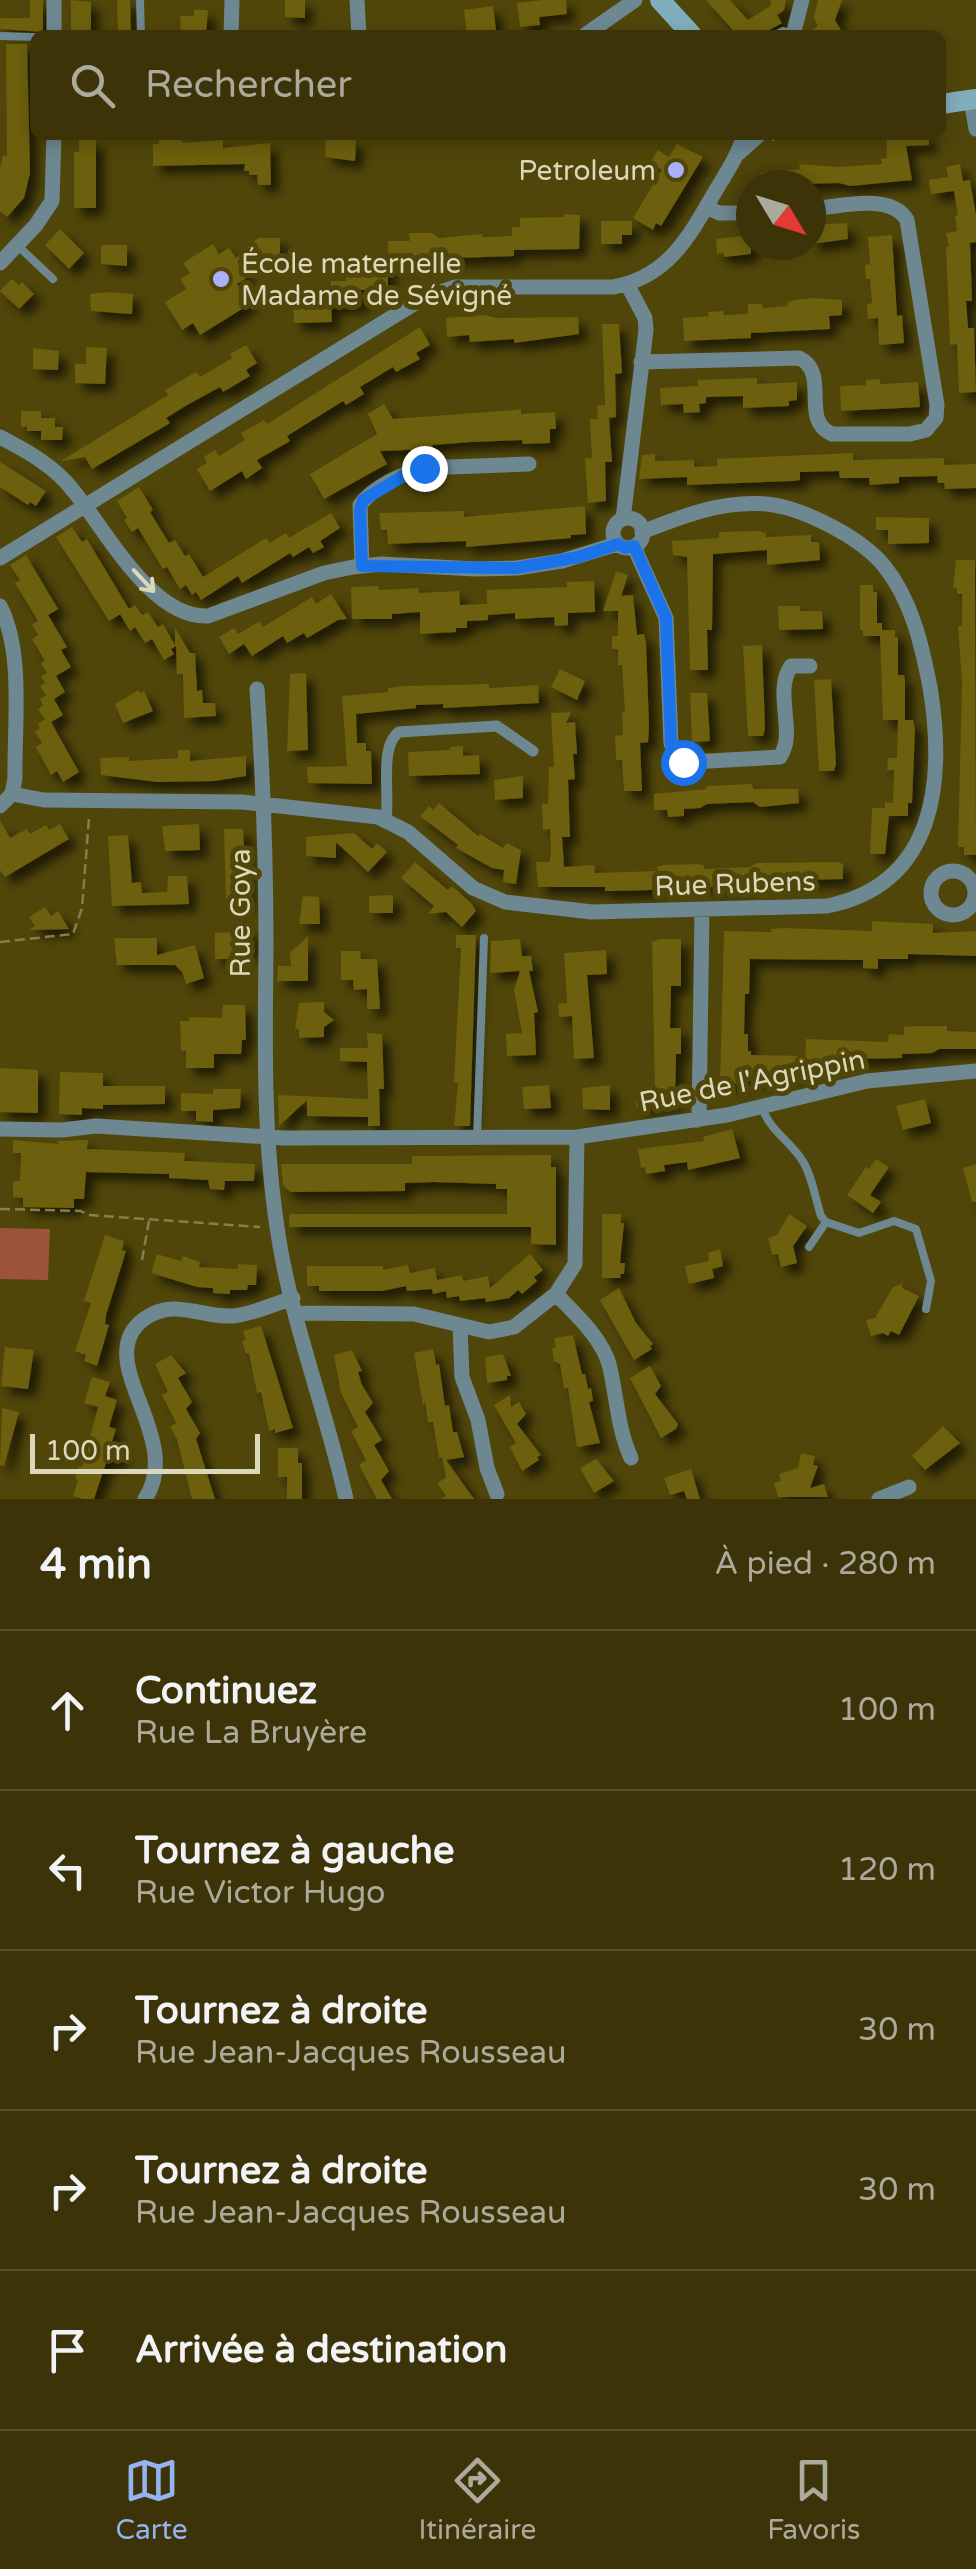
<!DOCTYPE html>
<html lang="fr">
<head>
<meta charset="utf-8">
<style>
  :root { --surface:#3c3408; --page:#473f16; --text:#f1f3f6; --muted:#acaa9c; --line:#554f29; --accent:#95b2f1 }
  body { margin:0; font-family:"Varela Round",sans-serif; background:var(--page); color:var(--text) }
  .compass { position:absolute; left:736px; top:170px; width:90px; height:90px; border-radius:50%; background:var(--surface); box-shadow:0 5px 15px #0003; rotate:128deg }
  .scale { position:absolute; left:30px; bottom:25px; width:230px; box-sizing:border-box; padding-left:10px; border:5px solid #dbd7bb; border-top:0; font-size:28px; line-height:35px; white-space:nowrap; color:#dbd7bb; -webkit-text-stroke:8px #50460a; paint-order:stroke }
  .stop { position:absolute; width:30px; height:30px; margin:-22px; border:8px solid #1a73e8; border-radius:50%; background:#fff }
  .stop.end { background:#1a73e8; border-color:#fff; box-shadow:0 2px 10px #0008 }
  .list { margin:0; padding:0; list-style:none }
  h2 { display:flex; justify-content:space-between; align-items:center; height:130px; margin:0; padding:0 40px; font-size:42px }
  h2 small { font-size:32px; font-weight:400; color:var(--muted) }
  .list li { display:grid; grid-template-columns:65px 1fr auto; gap:30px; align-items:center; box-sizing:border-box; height:160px; padding:0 40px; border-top:2px solid var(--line) }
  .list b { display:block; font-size:38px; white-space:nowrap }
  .list p { margin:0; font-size:32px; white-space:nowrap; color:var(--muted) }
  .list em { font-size:32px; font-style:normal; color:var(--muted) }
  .icon { flex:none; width:55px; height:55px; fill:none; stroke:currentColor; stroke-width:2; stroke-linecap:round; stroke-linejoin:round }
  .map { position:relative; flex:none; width:976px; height:1499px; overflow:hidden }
  .search { position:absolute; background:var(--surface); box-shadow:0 5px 15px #0003; left:30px; right:30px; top:30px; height:110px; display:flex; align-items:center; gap:25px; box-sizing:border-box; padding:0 35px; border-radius:15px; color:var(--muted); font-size:38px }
  .sheet { height:930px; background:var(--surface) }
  nav { display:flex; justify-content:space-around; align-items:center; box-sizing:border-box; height:140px; border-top:2px solid var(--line); background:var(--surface); font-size:28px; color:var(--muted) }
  nav a { display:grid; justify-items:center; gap:5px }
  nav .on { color:var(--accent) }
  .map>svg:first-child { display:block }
  .green { fill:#9b533a }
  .building { fill:#6c5f08; filter:url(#shadow) }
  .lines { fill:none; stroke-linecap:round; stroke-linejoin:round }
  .path { stroke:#857e4e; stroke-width:2.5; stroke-dasharray:10 5; stroke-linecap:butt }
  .service { stroke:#6d8891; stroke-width:8 }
  .pedestrian { stroke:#6d8891; stroke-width:11 }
  .minor { stroke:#6d8891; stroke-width:15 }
  .secondary { stroke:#80adbb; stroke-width:20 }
  .oneway { stroke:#dbd7bb }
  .route { stroke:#1a73e8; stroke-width:12 }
  .poi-dot { fill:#a9b0fc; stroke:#50460a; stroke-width:4 }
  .labels { text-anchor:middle; stroke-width:10; stroke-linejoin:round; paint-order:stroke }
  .poi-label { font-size:28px; fill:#dbd7bb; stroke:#50460a; text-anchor:end }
  .street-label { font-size:28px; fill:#dbd7bb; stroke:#50460a }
</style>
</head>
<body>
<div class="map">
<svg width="976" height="1499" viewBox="0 0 976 1499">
  <defs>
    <filter id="shadow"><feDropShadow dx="8" dy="8" stdDeviation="5" flood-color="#0009"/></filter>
  </defs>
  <rect width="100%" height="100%" fill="#50460a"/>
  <path class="green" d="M0,1228L50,1229L48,1280L0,1279Z"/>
  <path class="building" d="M30,0H43V32L0,29V18H30Z
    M71,0L91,2V35H71Z
    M117,0H130L131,35H118Z
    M285,0H305V18L285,17Z
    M542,0H566L567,14L539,17L540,25L520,27L517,3Z
    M706,0H730L748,20L770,6L771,0H786L784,10L777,15L782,23L760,35H730L732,29Z
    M818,0H842L835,20L844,35H805L818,26L814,18Z
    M493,6L496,30L467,34L464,10Z
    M194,10H208L206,35H181L180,16H194Z
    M6,44H27L30,173L24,198L7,217L0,211V169L3,155L7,156Z
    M886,135H929V145L906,146L912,180L850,186L839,183L762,185L761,173L800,169L799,164L838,167L882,164L881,159L887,158Z
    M326,138L356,140L355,161L325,157Z
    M182,139L183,143L223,140V148L270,143L271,185H258L257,175H249V171H244L245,164L153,166V144H159V140Z
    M79,140H96V208H74V152H79Z
    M677,144L703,157L661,226L656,223L653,230L633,218L662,170L650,163L658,150L669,157Z
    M960,164L963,181L970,180L976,215V242L970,243L972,301H966L968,328H974L976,392L959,393L957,344L950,345L946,247H949L946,233L957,231L955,216L958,215L954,191L931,194L929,180L948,177L946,167Z
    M564,214L580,215L579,249L514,250V256L426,259V263L388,264V241H410L409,233H432L439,238L482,234V237L512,236V227H520V218L564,217Z
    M601,221H632V235H622V244H601Z
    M847,223L848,239L811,244V225Z
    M60,229L84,253L69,269L45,245Z
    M751,235V254L724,257L723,253L717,254L716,239Z
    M892,235L897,316L902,315L904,343L879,345L878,318L868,319L867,304L872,303L870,279H866L865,265L870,264L868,237Z
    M258,238H280V261H237L248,277L237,284L250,304L200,335L193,323L182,330L165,302L186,289L180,279L190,273L183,263L213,244L219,254L229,248L236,258Z
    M101,245H127V266L101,264Z
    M388,257V289L360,290L361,305L331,306L332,322L294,323L293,299L317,298V288H331V281H346V276L360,275V258Z
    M12,279L19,285L22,282L34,294L19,309L0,291Z
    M110,292L133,294L132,314L91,311L90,294Z
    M815,298L842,300V315L829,316L830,329L751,333V338L684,341L683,318L709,316L708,312L723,311L724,315L748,314V304H762L763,308L788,306V302L795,300Z
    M484,315L497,318L578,317L579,334L514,343V339L470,342L469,335L447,337L446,318Z
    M602,324H619L622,373L615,374L616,417L598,419L597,406L605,405Z
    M420,327L430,345L416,353L420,359L396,372L393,367L360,387L364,394L346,405L343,401L287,436L290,441L257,460L262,468L246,479L242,471L210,491L197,469L207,463L204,457L215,450L219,456L229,450L245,440L241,433L264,420L267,424Z
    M246,345L257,363L246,370L250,376L223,392L220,387L187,405L166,418L170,423L92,469L85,457L61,461L168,395L165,390L196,372L200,377L232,358L230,354Z
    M86,347L107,348L105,384L75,383V364H86Z
    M33,348L59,351L58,370L33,369Z
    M757,378V384L797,382V400L789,401V406L743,408V396L706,397V403L699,404L700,412L684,413L683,404L661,405L660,388L698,386V380Z
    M880,379V384L918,382L920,407L841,411L840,386L866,385V380Z
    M384,404L393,419L514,410L521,409V414L555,412L556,429H550V443L523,444L522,440L471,442L432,445L433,449L380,451L387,464L324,499L310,474L377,434L368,414Z
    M21,411H41V418H55V427H63L62,440H41V431H27V427H21Z
    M609,418L612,462H605L606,501L588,503L585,458H592L590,419Z
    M853,453V460L944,458V465L976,464V488L945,489L944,483H938L937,476L899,477V483L870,485L869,478H840L839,471L800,472V480L793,481L687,485V477L639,479L642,455L655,454V461L694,460V467L717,466V459Z
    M0,462L46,491L36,506L30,502L28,505L0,487Z
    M139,487L153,510L150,512L169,543L175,540L185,556L189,554L203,577L266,538L270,543L286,533L289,538L331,513L340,528L320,541L324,547L313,553L309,547L293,557L290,553L242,583L238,576L201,600L196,592L192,595L186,585L180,589L167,567L163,569L138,528L132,532L124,520L127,518L117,501Z
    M585,506L586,534L571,535V538L466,547V541L388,544L387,530H381L379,513L464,511V517Z
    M876,517L929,518V543L888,544V530H876Z
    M72,527L82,542L87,539L129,609L109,621L56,537Z
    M758,531L766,533V537L811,535V542H819L820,560L767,565V550L713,554L712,630H707L708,670H690L687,557L673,555L672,541L719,538V532Z
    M26,555L58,609L48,615L67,647L61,650L71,667L56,676L65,692L54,699L63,715L51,722L79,772L63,782L57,771L51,775L36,747L42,743L35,732L40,728L38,724L45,719L38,709L43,706L40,699L46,695L40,686L45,683L41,676L47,673L41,663L45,661L32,639L38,635L32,625L38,621L15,583L20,580L10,565Z
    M956,560H975L976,855H964V847H958L962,681L958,626H962V594H957V588H953Z
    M616,571L628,575L621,596L633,595L637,635L644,634L646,642L649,727L648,742L640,743L642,791H624L622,760H616L615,736L623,735L622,712H625L622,665H618V649H612V636H618V611H603Z
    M594,581L595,612L568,613V625L555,626L554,617L515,619V613L488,615V620L467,621V628H456V632L420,634V612L392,614V619H352L351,587L378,586L379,590L418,588L419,593L459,591L460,605L487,604V590L567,587V582Z
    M860,585H873V592H877V623H882V630H895V637H898V675H904L905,681V720H913L915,729L912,803H908V816H889L885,854H870L872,808H885V802L893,803L894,770H887L888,758H897L898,720H883L880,636H863V630H860Z
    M331,594L347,619L338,620L307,638L304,633L287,643L283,636L252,656L244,644L229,654L219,637L234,628L238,634L260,621L263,627L312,597L316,604Z
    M135,605L142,615L148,612L158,627L163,624L175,645V628L190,653H195L197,691L202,690L203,703H215L216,716L184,718L183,674H177L176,646L171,649L174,654L164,660L152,639L145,643L135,627L130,631L120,614Z
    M778,606H800V611H822L823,629L779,630Z
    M762,645L765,729L763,736H748L743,646Z
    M560,669L585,681L577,700L551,687Z
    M306,673L308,750L287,751L290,674Z
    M831,679L836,764L834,771H819L814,680Z
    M489,684V688L538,685L539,703L443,708V704L416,705V708L356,714L357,743H366V751H371L372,784L308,783L307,767L347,766L342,696L388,692V688L405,686Z
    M139,690L140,693L144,691L153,711L123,723L115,704Z
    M690,693H707L710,741L692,742Z
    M571,712L566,723L575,722L577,754H573L575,779L568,780L570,837H562L564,867L594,865L595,873L658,871L657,867L665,865L698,864L704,865V869L750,867L757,863L837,862L843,864V879L750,881L745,887H712L705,886L704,882L682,883L658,884V888L651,890L613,891H605V887H538L536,862H549L551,855L550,829L543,830L542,804H548L549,767H554L551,713Z
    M463,746V756L479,755L480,774L409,776L408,752L450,750V747Z
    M178,750H190V761L246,756V776L214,781L157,782L101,775L100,758L129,757V761L178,758Z
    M523,776V798L495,800L494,780Z
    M752,784L753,789H798L799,803L760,807L753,802L707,804L700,808L684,809V816L668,817L667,810H654V794L706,789V786Z
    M439,803L478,836L480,834L503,848L507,843L521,850L516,884L503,882L504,870L492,868L456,848L458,845L420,816L429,806L433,810Z
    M0,820L10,838L27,829L30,834L46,825L49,830L60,824L69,839L5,877L0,870Z
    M199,824L200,850L165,851L162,826Z
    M224,829H243L247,903L226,904Z
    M354,833L372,849L377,843L387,852L368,872L336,842V858L306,856V837Z
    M128,835L132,883L141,882L142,893L167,892L168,876H187L189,904L112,906L108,836Z
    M415,862L448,890L452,886L472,904L476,911L462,927L446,912L428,914L434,906L401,878Z
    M393,895V913H369V896Z
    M303,896L319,897L320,924H299Z
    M45,907L51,916L58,911L69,929L29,930L35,926L29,917Z
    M872,921L933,924V933L976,931V956L908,954V959H878V969L863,968V960L750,959L749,994H745L744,1034H748V1051H751V1055L805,1056V1073L770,1076V1079L741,1078V1084L720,1083L724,931L771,932V929L783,928L872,931Z
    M232,929H250V952H234V959H215V933L232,932Z
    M456,935H476L470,1126H454L458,1083H454L461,948H456Z
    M308,936V981H277L278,966H291L290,953Z
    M114,938H157V955L195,945L204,978L186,984L182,972L175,965H117Z
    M520,939L522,956H531L533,971H529L538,1012L534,1013L536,1055L507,1056L506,1034L522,1033L514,990L520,971L490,973L491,941Z
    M660,939H681V986H671L670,1028H681V1054H676L675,1103L636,1107L637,1094H655L652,942Z
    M606,950L607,974L587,975L594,1058L574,1059L572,1016L559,1017L558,1004L567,1003L564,953Z
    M341,951H360L361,959H377L380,1009H367V989L354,990L353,980H341Z
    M324,1002V1012L334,1020L324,1027V1037L299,1038V1029H295L299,1003Z
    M223,1005H245L246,1040H242L241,1054H214V1068H186V1051H181L180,1021H189V1017L222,1018Z
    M918,1026H947V1031L976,1032V1049H939L932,1053L902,1054V1058L850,1059L843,1064L805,1063L806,1039L888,1042L889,1034L904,1035V1027Z
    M367,1033L382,1034L384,1089H379L380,1126H368V1117L307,1116V1100L279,1126L278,1095L368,1099L367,1062L340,1061V1048H368Z
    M0,1068L38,1070V1113L0,1112Z
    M60,1072L103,1073V1086H165V1104L103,1105V1109L82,1108V1115L59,1114Z
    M549,1085L551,1108L524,1109L522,1087Z
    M610,1085V1110L583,1109L582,1088Z
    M213,1089H241L240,1108L213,1110V1122L196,1121V1111H181V1093L213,1094Z
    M925,1099L931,1123L903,1130L896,1106Z
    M732,1129L740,1158L688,1170L687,1162L664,1165L665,1171L646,1174L645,1167L641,1168L638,1149L704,1141L703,1137Z
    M13,1140L58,1144V1141L88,1140L87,1149L185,1153L184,1161L255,1164L254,1181H225L224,1190L210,1189L208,1180L169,1178V1174L86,1172L84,1199H74V1208L23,1207V1198L13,1197V1181H20L21,1153H13Z
    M551,1155V1167H556V1245L531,1244V1227H289V1214H507V1189H496V1184L434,1182L405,1183V1191L290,1192L283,1185L281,1164H412V1156Z
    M876,1159L889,1167L870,1195L881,1202L873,1213L847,1195L866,1167L869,1169Z
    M976,1164V1202H972L963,1168Z
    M602,1214H621V1223H624L620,1263H625L624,1274H620L621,1278H602Z
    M789,1214L807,1226L793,1246L797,1263L781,1267L778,1254L772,1255L768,1238L777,1235Z
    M105,1235L124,1241L122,1250L126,1251L106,1315L105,1324L109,1325L97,1366L84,1361L86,1355L75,1351L91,1303L84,1301Z
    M720,1249L723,1266L712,1269L714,1278L689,1284L685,1266L709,1261L708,1253Z
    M157,1254L181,1261L183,1256L200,1262L199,1267L238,1269V1264L257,1265L256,1285H248L247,1290H230V1294L213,1293V1288L197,1287L151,1273Z
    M530,1254L543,1270L534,1277L537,1281L522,1294L518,1290L509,1298L486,1302L485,1298L460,1301L459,1296L447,1298L446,1291L433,1294L432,1289L407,1291L406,1286L382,1291H319V1286H307V1266H383V1270L408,1265L410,1273L435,1268L437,1280L462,1275L463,1281L488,1276L490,1288Z
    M902,1284V1288L919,1296L899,1335L891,1331L888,1336L883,1333L871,1336L866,1320L875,1318L893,1287Z
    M619,1288L636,1323L653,1344L650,1346L652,1349L634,1360L600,1300Z
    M261,1326L293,1428L275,1433V1429L269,1431L261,1392L257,1393L249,1353L246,1354L242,1341L246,1340L243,1331Z
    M573,1335L582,1374H585L588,1389L591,1388L593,1401L589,1402L600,1443L577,1447L568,1388H564L560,1364L554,1361L552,1348L556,1347L554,1338Z
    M5,1347L34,1350L28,1389L1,1386Z
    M433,1349L436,1365L439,1364L445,1406L449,1405L453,1432H457L464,1457L446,1460L474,1499H441L446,1496L437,1483L446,1478L442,1457L439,1458L433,1422H428L425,1402L423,1405L414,1353Z
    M352,1350L362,1371L358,1372L362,1385L373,1403L365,1412L382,1440L374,1445L389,1471L381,1480L392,1499H377L359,1465L366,1460L351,1431L358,1427L341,1393L334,1355Z
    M503,1354L511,1376H507V1380L487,1383L485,1357Z
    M171,1355L186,1373L178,1378L192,1402L186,1409L200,1433L196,1439L215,1499H192L177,1439L170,1427L176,1423L162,1395L168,1392L155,1364Z
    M650,1366L661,1386L655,1394L678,1424L676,1429L661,1438L630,1378Z
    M92,1377L110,1382L105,1396L117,1400L109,1427L116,1429L111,1445L122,1448L117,1463L107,1460L94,1499H83L73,1496L78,1480L75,1479L79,1466L82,1467L98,1407L84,1403Z
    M510,1395L511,1407L519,1402L526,1414L517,1424L541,1455L537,1457L539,1460L522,1471L510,1447L516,1443L494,1405Z
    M2,1408L19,1412L4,1466L0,1465Z
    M943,1426L960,1443L925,1470L912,1456Z
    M278,1448H298V1463H302V1499H287V1477H278Z
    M801,1453L815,1456L813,1465L818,1466L810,1488L824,1484L828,1497H778L774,1483L781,1481L779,1474L798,1468Z
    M596,1459L614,1481L594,1493L580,1468Z
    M691,1469L700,1499H687L684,1491L670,1495L664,1478Z"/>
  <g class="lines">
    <path class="path" d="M772,140L786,135
      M0,942L73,934L82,908L89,818
      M0,1209L81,1211L88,1215L260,1227
      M142,1260L149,1221"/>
    <path class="service" d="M140,0L141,35
      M775,35L783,31L794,34
      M0,36L35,37
      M17,245L53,279
      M762,1107C769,1130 789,1140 802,1160C812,1175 815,1198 821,1216L826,1222L809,1247
      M477,1138L484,938
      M826,1222L859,1233L894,1221L916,1229L931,1281L926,1309"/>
    <path class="pedestrian" d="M386,819C390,794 379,746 399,732L497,726L533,751"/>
    <path class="minor" d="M54,0V35
      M357,0L359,35
      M231,35L232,0
      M585,35L635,0
      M793,35L802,0
      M971,100L976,129
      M739,153L759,135
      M706,207L719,213H751
      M0,263L36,225L52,201L54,135
      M641,362L799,358C831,373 799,420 832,434H910L926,430L936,418L937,405L907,220C891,192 838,207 811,209
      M0,437C23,449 47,462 65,481C101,519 148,619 208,616L324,573L353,567L381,564L476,569L517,568L562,561L617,544
      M613 533a15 15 0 1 1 30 0a15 15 0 1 1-30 0Z
      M623,519L646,330L645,318L627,284
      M634,547L666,618L671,743L677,759L691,762L780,757C797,732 773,693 791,666H810
      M0,558L425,297L455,287H613C669,277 690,235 716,190C727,172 738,155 744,135
      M362,565L360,505C372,488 404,472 424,468L529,464
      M0,606C24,652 14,727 15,778L12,794
      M257,689C263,775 266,861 266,947C265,1041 263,1134 277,1227C290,1320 326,1408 346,1499
      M0,806L12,794L44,800L242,802L378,817L408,832L473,888L505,902L592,912L827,906C937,884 945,779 930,687C922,646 912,601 885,567C862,538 804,508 767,504C722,500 683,516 642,532
      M931 893a22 22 0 1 1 44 0a22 22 0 1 1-44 0Z
      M699,1120L702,910
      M0,1129L62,1130L96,1126L284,1138L577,1137L727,1115L867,1081L976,1071
      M556,1294C575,1314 601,1337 609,1364C617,1396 617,1427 631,1458
      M296,1313L414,1314L489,1332L514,1327L556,1294L575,1264L577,1137
      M460,1325L462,1377L478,1420L487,1468L497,1494
      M145,1499C186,1437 89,1360 144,1319C174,1297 201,1318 233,1316C253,1314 274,1304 293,1298
      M879,1499L909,1487"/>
    <path class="secondary" d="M660,0L692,35
      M941,104L976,99"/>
  </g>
  <defs><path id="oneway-shaft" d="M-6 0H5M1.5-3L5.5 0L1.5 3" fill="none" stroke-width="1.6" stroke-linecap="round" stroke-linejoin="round" transform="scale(2.5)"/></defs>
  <use class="oneway" href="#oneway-shaft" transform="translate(144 581) rotate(47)"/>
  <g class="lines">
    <path class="route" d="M424,468L410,472L363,500L360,510L362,566L517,568L579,557L618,544L625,548L634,546L666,618L671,743L672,753L683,762"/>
  </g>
  <g class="poi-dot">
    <circle cx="676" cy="170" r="10"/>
    <circle cx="221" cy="279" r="10"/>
  </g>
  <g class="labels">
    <g class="poi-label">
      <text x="656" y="180">Petroleum</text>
      <text x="241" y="273" text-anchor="start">École maternelle<tspan x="241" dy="32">Madame de Sévigné</tspan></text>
    </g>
    <g class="street-label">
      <text transform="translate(735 883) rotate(-2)" y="10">Rue Rubens</text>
      <text transform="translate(240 913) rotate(-90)" y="10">Rue Goya</text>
      <text transform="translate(752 1080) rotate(-11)" y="10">Rue de l'Agrippin</text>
    </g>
  </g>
</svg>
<svg class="compass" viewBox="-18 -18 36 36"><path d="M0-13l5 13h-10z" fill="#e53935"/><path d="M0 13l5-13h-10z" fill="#acaa9c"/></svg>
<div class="scale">100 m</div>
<div class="stop" style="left:683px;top:762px"></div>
<div class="stop end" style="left:424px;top:468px"></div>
<div class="search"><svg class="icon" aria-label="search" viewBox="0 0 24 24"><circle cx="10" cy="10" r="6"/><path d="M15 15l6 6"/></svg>Rechercher</div>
</div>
<section class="sheet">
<h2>4 min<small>À pied · 280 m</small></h2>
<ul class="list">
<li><svg class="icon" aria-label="ahead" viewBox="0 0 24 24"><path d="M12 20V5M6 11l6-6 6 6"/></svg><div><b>Continuez</b><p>Rue La Bruyère</p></div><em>100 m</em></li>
<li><svg class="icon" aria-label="left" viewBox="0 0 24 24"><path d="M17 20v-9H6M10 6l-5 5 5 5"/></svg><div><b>Tournez à gauche</b><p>Rue Victor Hugo</p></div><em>120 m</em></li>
<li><svg class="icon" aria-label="right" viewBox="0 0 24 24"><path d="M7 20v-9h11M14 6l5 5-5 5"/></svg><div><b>Tournez à droite</b><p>Rue Jean-Jacques Rousseau</p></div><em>30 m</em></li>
<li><svg class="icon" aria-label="right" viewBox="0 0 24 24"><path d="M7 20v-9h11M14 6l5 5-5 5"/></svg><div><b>Tournez à droite</b><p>Rue Jean-Jacques Rousseau</p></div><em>30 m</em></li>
<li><svg class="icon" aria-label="arrive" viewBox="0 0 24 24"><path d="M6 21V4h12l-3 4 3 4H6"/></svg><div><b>Arrivée à destination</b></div></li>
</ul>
</section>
<nav>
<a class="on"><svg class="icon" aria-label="map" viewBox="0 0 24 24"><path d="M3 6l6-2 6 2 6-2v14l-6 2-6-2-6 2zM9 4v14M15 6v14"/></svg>Carte</a>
<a><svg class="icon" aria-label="directions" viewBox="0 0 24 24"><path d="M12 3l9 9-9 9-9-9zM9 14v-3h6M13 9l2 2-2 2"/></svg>Itinéraire</a>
<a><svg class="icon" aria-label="saved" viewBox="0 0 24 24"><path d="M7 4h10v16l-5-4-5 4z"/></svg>Favoris</a>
</nav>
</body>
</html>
